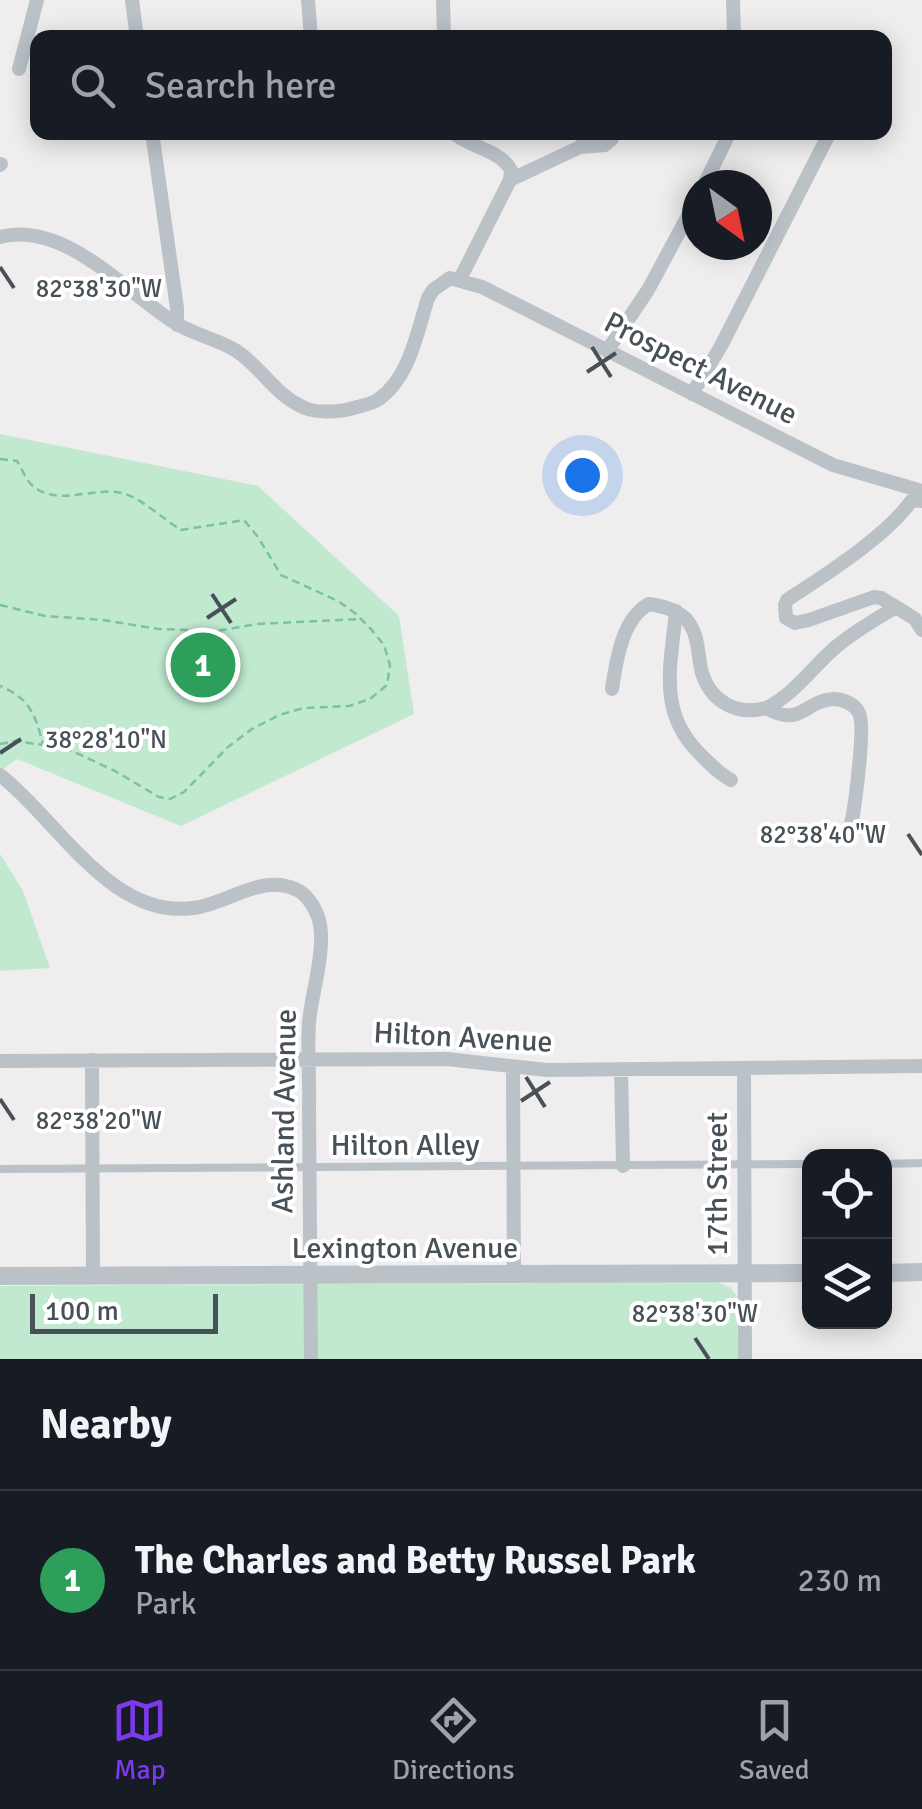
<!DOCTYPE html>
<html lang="en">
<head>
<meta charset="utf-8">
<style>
  :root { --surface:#171b24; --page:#20242c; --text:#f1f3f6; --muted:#9ea1a6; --line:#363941; --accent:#7c3aed }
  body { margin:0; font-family:Signika,sans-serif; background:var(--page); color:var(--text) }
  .controls { position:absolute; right:30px; bottom:30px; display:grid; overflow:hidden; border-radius:20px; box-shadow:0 5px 25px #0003 }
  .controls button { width:90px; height:90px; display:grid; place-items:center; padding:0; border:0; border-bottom:2px solid var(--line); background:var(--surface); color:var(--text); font:50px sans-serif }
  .compass { position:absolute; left:682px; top:170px; width:90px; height:90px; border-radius:50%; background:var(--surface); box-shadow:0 5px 25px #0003; rotate:147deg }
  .scale { position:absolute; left:30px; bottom:25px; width:188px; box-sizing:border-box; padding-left:10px; border:5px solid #485158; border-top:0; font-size:28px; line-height:35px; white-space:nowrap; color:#485158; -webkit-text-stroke:8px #fff; paint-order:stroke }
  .you { position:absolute; left:582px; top:475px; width:35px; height:35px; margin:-25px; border:8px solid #fff; border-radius:50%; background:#1a73e8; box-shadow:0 0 0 15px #1a73e833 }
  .badge { display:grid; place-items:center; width:65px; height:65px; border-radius:50%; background:var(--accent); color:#fff; font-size:32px; font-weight:700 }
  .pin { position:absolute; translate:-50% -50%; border:5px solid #fff; box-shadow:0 2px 10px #0006 }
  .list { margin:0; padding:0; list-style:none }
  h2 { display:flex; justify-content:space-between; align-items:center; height:130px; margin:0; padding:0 40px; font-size:42px }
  h2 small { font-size:32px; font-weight:400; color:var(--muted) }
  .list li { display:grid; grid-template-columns:65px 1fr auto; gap:30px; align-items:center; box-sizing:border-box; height:180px; padding:0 40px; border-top:2px solid var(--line) }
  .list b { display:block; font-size:38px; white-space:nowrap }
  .list p { margin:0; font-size:32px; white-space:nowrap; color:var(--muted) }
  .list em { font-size:32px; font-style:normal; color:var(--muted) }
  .icon { flex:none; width:55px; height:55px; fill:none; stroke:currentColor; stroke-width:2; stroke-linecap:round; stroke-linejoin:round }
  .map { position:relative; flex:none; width:922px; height:1359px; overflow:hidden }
  .search { position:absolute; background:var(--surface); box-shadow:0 5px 25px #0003; left:30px; right:30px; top:30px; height:110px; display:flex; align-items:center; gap:25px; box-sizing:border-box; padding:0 35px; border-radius:20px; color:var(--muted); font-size:38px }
  .sheet { height:310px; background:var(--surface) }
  nav { display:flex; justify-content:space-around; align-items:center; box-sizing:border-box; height:140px; border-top:2px solid var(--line); background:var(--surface); font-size:28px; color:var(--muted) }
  nav a { display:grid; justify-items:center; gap:5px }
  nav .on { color:var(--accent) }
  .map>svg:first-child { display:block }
  .green { fill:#c0e9cf }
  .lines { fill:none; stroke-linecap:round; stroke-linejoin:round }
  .path { stroke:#7cc29e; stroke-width:2.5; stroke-dasharray:8 5; stroke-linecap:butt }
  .service { stroke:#bac2c8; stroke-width:8 }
  .minor { stroke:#bac2c8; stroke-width:14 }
  .tertiary { stroke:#bac2c8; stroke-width:18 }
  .ticks { fill:none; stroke:#485158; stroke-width:4 }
  .labels { text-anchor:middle; stroke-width:8; stroke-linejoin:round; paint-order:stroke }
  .street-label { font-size:30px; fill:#485158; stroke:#fff }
  .ticks-label { font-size:25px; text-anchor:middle; fill:#485158; stroke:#fff; stroke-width:8; stroke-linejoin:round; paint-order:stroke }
</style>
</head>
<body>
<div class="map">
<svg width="922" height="1359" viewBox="0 0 922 1359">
  <rect width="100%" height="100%" fill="#efeded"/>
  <path class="green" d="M0,434L258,486L399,616L414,714L181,826L17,759L0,771Z
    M0,854L23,891L50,968L0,971Z
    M718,1282L731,1288L737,1297L738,1359H0V1286Z"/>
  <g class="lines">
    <path class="path" d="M0,459L17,461C22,469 27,482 34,487C62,508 99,483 128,495C144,501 165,520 181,530L244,520L258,537L281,575L338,601L355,613L370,628L384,645L390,665L387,685L370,699L349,706L304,708L279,715L252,729L228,747L184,792L170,799L159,797L115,771L59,745H43C36,716 30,698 0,686
      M0,605L45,616L103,620L158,629L217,631L257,624L360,619
      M0,744L15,741L43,745"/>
    <path class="service" d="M884,1164L922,1163
      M0,1169L810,1164"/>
    <path class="minor" d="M132,0L137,38
      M308,0L311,38
      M443,0L444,38
      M733,0L734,38
      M19,69L37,0
      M152,132L177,308V325
      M452,132C470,148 499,149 511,170L510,180
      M591,132L580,147L605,145L612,139V132
      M0,165L1,164
      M510,180L580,147
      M704,185L730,132
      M0,237C63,220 124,290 172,321C191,334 215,338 235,350C261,366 275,396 305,408C316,413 338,412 350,409C359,406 371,405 379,399C410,377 417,332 428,298L433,290L450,278L482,287L833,465L922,491
      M460,279L510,180
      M607,351L648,290L697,199
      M692,394L721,346L830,132
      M896,607L881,598L874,597L809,620L795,623L786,618L785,605L787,600C825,575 887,536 912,500L922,501
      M676,611C671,665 657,712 700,754C710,764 718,773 731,780
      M612,689C616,662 622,618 649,604C662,606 676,609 686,619C700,635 697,655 702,673C711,702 737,716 766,708C801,728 804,701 833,699C843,699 855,704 859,713C866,726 854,817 849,832
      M766,708C794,695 814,665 837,646C855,631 876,619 896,607L915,619L922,630
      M0,775C58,820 110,919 193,908C228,904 260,874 295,889C305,892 315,907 318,917C328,945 311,994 309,1023C307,1051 310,1080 309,1107C309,1191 311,1275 311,1359
      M92,1060L93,1276
      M0,1061L447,1059L547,1070L922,1066
      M513,1067L514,1275
      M744,1068L745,1359
      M621,1069L623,1166"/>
    <path class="tertiary" d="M884,1273L922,1272
      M0,1276L810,1273"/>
  </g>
  <path class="ticks" d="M0,267L14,288M592,347L611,377M587,372L616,353M212,594L231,623M207,618L236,599M0,753L21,739M908,834L922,855M526,1077L545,1107M0,1099L14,1120M521,1101L550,1082M695,1338L709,1359"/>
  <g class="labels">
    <g class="street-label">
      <text transform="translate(701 368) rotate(27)" y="10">Prospect Avenue</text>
      <text transform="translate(463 1037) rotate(3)" y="10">Hilton Avenue</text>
      <text transform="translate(284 1111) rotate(-89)" y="10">Ashland Avenue</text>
      <text x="405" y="1155">Hilton Alley</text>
      <text transform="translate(717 1184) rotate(-90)" y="10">17th Street</text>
      <text x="405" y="1258">Lexington Avenue</text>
    </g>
  </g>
  <g class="ticks-label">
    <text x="99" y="297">82°38'30"W</text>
    <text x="106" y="748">38°28'10"N</text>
    <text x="823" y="843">82°38'40"W</text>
    <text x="99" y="1129">82°38'20"W</text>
    <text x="695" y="1322">82°38'30"W</text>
  </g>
</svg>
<div class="controls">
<button><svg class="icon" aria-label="locate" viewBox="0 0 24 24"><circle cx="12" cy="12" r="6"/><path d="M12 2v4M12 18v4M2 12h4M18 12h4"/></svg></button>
<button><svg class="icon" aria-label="layers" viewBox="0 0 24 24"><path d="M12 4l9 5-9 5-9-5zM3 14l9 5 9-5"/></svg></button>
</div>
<svg class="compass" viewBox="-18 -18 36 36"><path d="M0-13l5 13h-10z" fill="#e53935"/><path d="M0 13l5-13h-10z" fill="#9ea1a6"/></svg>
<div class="scale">100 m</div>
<div class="you"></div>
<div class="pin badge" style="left:203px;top:665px;background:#2e9e5b">1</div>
<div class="search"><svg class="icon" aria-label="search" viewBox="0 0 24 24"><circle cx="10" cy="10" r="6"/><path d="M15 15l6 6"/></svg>Search here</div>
</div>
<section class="sheet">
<h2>Nearby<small></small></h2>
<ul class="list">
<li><span class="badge" style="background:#2e9e5b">1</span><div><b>The Charles and Betty Russel Park</b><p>Park</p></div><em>230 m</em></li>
</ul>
</section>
<nav>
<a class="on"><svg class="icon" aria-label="map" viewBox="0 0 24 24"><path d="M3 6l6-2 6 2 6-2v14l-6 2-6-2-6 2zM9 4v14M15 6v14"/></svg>Map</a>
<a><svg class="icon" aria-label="directions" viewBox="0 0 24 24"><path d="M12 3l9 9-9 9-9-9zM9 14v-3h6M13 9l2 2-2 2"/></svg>Directions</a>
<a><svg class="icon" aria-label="saved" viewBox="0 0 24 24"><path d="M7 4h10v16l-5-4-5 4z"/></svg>Saved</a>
</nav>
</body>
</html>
